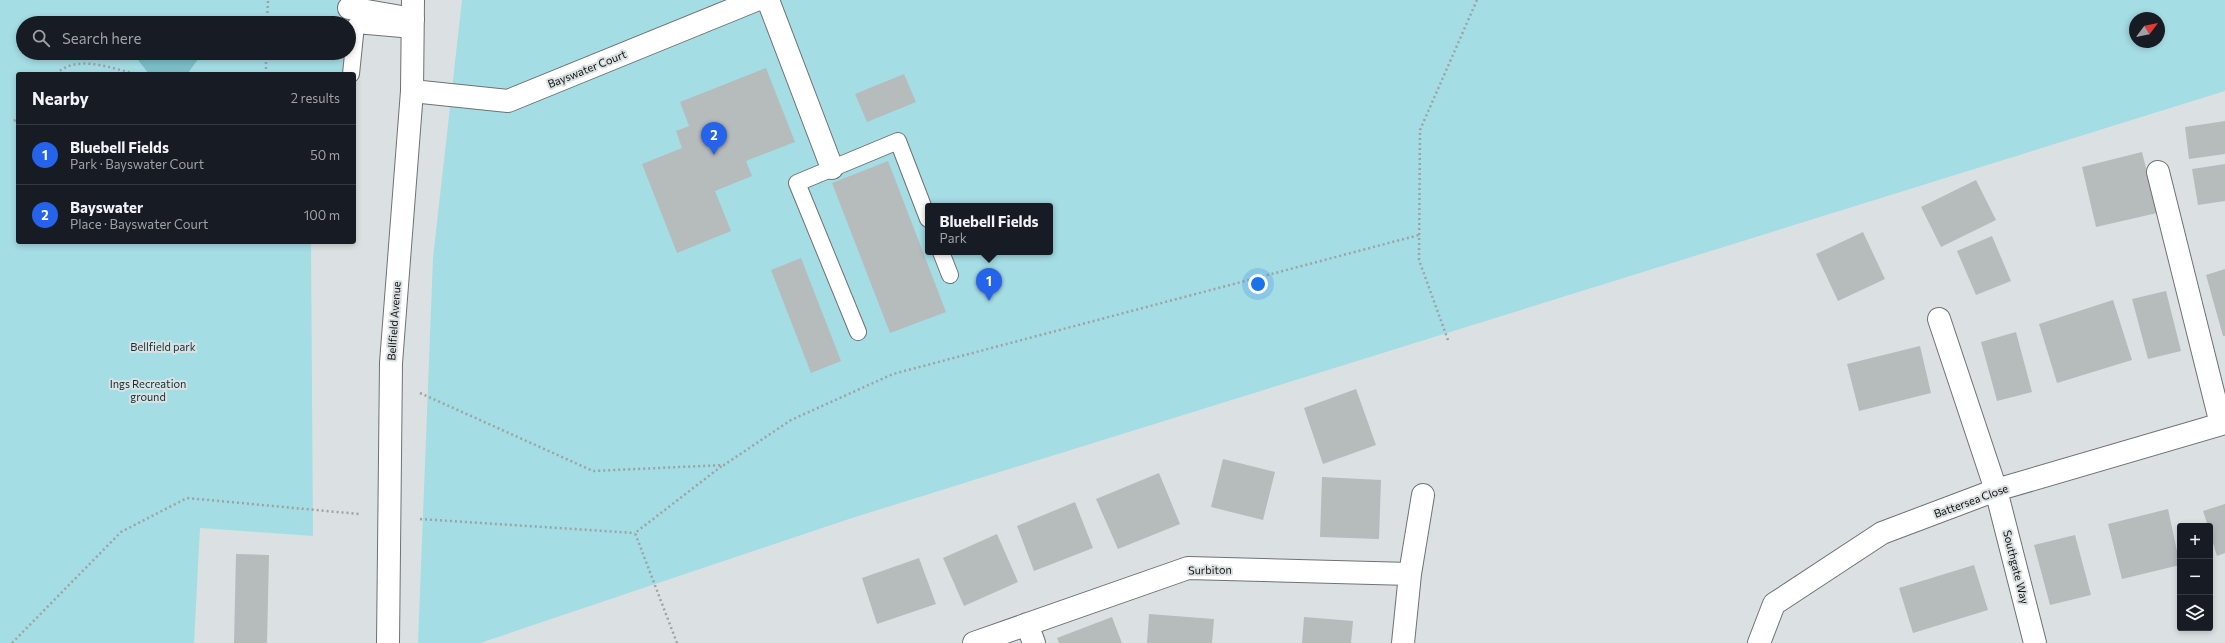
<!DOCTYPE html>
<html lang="en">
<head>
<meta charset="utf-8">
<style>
  :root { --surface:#171b24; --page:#20242c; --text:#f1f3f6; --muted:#9ea1a6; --line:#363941; --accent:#2563eb }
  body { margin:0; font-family:Commissioner,sans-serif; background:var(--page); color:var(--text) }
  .controls { position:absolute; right:12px; bottom:12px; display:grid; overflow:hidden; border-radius:4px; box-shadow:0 2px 6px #0003 }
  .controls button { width:36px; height:36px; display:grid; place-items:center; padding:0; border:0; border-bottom:1px solid var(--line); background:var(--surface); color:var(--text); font:20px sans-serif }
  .compass { position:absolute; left:2129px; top:12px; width:36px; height:36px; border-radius:50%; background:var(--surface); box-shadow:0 2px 6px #0003; rotate:58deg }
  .you { position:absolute; left:1258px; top:284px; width:14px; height:14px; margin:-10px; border:3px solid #fff; border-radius:50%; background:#1a73e8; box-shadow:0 0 0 6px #1a73e833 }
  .badge { display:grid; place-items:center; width:26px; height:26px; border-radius:50%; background:var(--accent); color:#fff; font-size:13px; font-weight:700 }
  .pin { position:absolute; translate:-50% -33px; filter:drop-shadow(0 1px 2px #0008) }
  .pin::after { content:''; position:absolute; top:21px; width:14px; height:12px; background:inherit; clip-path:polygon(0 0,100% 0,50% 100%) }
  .popup { position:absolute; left:925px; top:203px; width:128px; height:52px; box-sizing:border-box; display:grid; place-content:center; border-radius:4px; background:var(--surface); filter:drop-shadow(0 1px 3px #0005); font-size:13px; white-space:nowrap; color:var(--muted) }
  .popup b { font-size:15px; color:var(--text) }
  .popup::after { content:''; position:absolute; left:50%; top:100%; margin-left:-8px; border:8px solid transparent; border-top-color:var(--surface) }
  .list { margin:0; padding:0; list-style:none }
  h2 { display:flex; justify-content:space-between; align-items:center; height:52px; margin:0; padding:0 16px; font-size:17px }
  h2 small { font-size:13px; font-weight:400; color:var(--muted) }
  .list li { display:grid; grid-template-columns:26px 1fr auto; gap:12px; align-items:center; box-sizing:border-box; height:60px; padding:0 16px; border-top:1px solid var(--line) }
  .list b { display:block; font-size:15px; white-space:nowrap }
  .list p { margin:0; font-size:13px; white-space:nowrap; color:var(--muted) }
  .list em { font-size:13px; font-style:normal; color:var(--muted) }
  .icon { flex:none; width:22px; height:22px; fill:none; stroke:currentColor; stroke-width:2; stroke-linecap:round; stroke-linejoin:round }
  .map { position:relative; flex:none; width:2225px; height:643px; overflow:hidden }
  .search { position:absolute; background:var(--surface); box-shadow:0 2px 6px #0003; left:16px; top:16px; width:340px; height:44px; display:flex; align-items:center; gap:10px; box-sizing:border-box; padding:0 14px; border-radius:22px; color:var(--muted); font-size:15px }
  .panel { position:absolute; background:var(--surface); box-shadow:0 2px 6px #0003; left:16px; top:72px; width:340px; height:172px; border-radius:4px }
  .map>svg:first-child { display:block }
  .green { fill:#a5dde5; fill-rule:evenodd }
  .water { fill:#7cbfc9 }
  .building { fill:#b6bbbc }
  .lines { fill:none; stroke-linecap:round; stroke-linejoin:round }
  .lane-casing { stroke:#6e7273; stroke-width:18 }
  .street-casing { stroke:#6e7273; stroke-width:24 }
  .secondary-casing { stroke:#6e7273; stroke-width:24 }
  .path { stroke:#9da2a3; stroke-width:2.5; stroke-dasharray:2 3; stroke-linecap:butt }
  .lane { stroke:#fff; stroke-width:16 }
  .street { stroke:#fff; stroke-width:22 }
  .secondary { stroke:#fff; stroke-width:22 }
  .labels { text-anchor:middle; stroke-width:4; stroke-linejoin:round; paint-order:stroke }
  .street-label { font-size:11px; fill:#111313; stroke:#dbe1e2 }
  .park-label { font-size:11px; fill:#0e3035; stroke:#dbe1e2 }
</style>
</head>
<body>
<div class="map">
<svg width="2225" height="643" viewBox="0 0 2225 643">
  <rect width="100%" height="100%" fill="#dbe1e2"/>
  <path class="green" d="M0,0H343L357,19L349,23H23V53H348L343,74H18V242H311L313,536L200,528L194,643H0Z
    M462,0H2225V91L852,518L480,643H418L433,258ZM2135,18H2159V42H2135ZM928,206H1050V252H928Z"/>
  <path class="water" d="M139,53H221C215,56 211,54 205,56C195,59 193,68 187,74H149L138,60Z"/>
  <path class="building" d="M766,68L795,142L746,161L752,176L715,191L731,231L677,253L642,164L682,148L676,131L689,126L680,102Z
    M904,74L916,102L867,122L855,94Z
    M2225,121V154L2189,159L2185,127Z
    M2142,152L2157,213L2096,227L2082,167Z
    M888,161L946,312L890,333L832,183Z
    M2225,164V201L2198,205L2192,169Z
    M1976,180L1996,220L1941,247L1921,207Z
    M1863,232L1885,279L1838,301L1816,254Z
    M1992,236L2011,281L1976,295L1957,251Z
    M801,258L841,361L811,373L771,270Z
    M2225,269V336H2223L2206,275Z
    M2166,291L2181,351L2148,359L2132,299Z
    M2113,300L2132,360L2057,383L2039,324Z
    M2016,332L2032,392L1997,401L1981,342Z
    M1920,346L1931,393L1859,411L1847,364Z
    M1356,389L1376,445L1323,464L1304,408Z
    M1223,459L1275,472L1263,520L1211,507Z
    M1159,473L1180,524L1118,549L1096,499Z
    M1322,477L1381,480L1379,539L1320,537Z
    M1075,502L1093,548L1034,571L1017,526Z
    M2225,504V553L2217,556L2210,533V526H2208L2203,511Z
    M2168,509L2180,565L2122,579L2108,524Z
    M997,534L1018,582L964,606L943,558Z
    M2075,535L2091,595L2050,605L2034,545Z
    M236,554L269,555L267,643H234Z
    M919,558L936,604L877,624L862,578Z
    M1974,565L1988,610L1913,633L1899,588Z
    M1149,614L1214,619L1212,643H1147Z
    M1112,617L1122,643H1059L1057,638Z
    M1304,617L1353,621L1351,643H1302Z"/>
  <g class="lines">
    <defs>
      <path id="lane" d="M351,74L356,25L413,30
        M941,252L950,275
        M858,332L797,183L898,141L928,219"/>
      <path id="street" d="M768,0L832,168
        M349,8L413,19
        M412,91L508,101L756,0
        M2158,172L2221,424
        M1939,319L1996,490L2035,643
        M1410,574L1423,495
        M1027,624L1034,643
        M974,643L1188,568L1410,574L1403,643
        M1759,643L1774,604L1882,533L1996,490L2225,423"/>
      <path id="secondary" d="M388,643L391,363L412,91L413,0"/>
    </defs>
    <use href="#lane" class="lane-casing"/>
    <use href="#street" class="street-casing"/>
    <use href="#secondary" class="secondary-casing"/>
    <path class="path" d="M267,23L268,0
      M56,74C77,54 109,68 133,73
      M266,74V53
      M14,121L18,117
      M1448,340L1419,260L1420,130L1477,0
      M420,393L593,471L724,465L791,420L893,374L1419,235
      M420,519L635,533
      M12,643L121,532L187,498L359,514
      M677,643L635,533L723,465"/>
    <use href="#lane" class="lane"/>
    <use href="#street" class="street"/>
    <use href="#secondary" class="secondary"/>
  </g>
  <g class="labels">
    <g class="street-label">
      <text transform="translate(587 69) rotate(-22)" y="4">Bayswater Court</text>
      <text transform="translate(394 321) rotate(-86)" y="4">Bellfield Avenue</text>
      <text transform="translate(1971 501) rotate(-20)" y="4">Battersea Close</text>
      <text transform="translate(2016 567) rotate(76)" y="4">Southgate Way</text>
      <text transform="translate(1210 570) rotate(-1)" y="4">Surbiton</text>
    </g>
    <g class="park-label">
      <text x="163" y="351">Bellfield park</text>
      <text x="148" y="388">Ings Recreation<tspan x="148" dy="13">ground</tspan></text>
    </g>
  </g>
</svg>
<div class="controls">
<button>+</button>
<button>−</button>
<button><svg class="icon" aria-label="layers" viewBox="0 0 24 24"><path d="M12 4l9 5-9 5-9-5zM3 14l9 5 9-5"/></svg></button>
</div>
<svg class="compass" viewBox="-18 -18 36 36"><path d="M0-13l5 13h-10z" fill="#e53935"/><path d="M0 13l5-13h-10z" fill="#9ea1a6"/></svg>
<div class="you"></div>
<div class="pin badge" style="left:989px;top:301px">1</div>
<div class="popup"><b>Bluebell Fields</b>Park</div>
<div class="pin badge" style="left:714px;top:155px">2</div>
<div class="search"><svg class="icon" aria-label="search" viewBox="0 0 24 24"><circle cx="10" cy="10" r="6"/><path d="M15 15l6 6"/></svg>Search here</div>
<section class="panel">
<h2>Nearby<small>2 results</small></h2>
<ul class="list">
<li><span class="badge">1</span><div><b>Bluebell Fields</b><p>Park · Bayswater Court</p></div><em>50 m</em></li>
<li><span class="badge">2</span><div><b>Bayswater</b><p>Place · Bayswater Court</p></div><em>100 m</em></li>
</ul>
</section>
</div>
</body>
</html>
